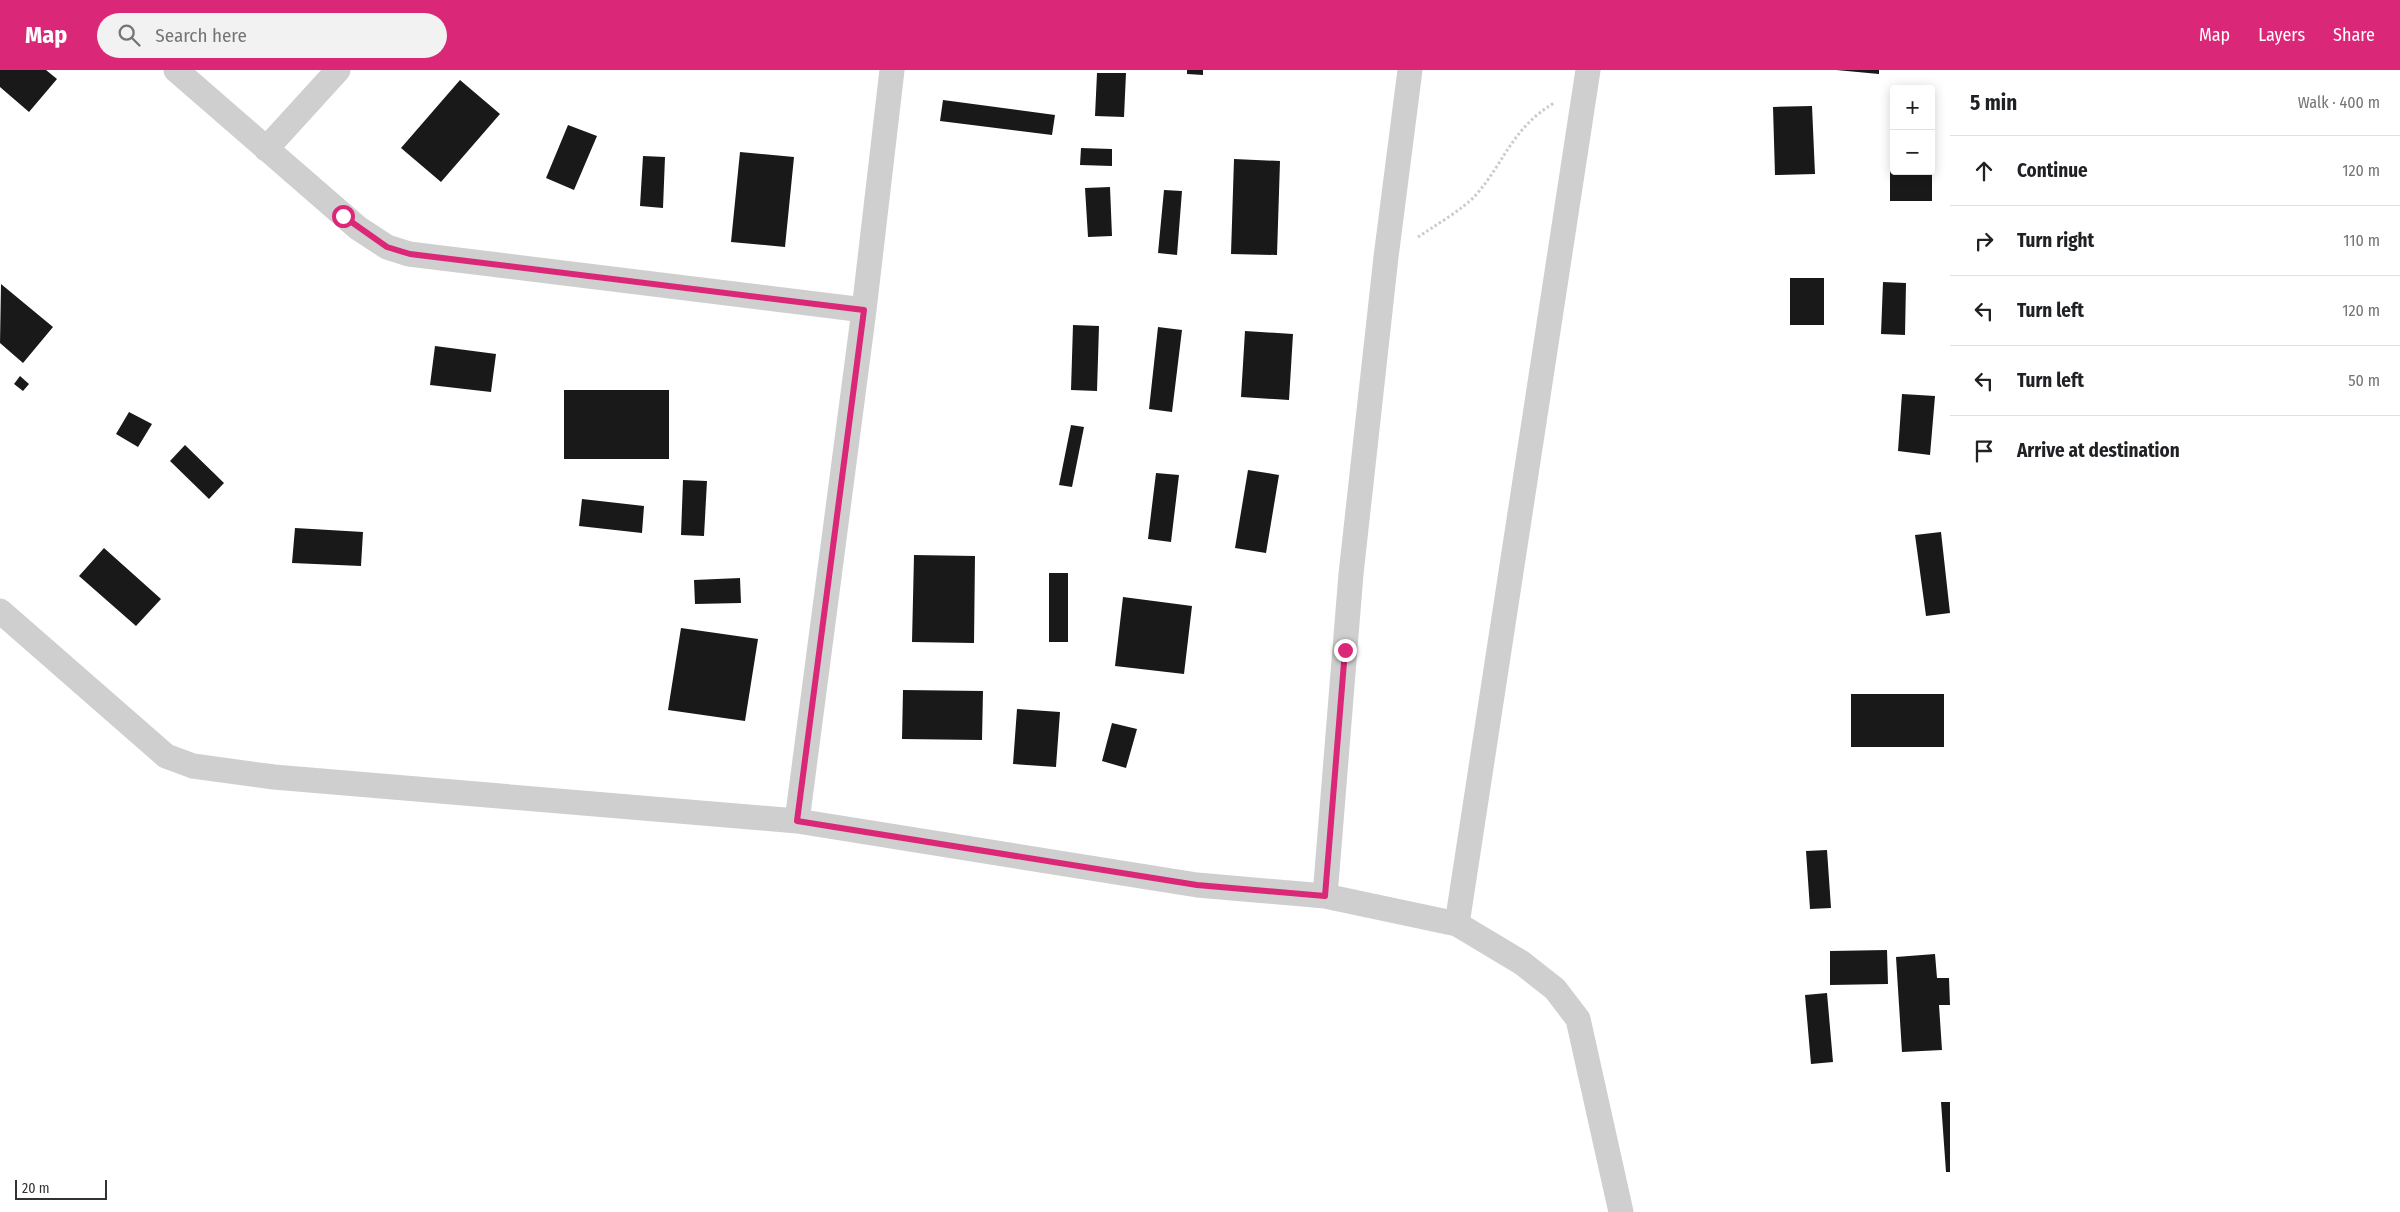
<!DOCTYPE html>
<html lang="en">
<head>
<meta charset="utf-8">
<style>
  :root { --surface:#fff; --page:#f2f2f2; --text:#202124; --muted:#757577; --line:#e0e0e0; --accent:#db2777 }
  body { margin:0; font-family:"Fira Sans Condensed",sans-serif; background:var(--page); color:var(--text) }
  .controls { position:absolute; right:15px; top:15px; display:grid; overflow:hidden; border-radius:5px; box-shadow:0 2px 12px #0003 }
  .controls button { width:45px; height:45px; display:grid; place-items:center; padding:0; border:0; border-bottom:1px solid var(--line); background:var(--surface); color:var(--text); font:25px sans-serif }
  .scale { position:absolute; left:15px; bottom:12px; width:92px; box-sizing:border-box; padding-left:5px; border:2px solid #323232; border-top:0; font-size:14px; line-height:18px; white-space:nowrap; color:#323232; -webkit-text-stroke:4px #fff; paint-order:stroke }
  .stop { position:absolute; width:15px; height:15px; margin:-11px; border:4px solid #db2777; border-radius:50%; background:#fff }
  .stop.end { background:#db2777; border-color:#fff; box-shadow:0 1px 5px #0008 }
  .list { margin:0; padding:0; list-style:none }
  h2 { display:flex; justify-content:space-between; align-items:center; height:65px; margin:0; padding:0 20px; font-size:21px }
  h2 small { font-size:16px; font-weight:400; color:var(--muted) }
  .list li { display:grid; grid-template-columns:32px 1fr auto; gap:15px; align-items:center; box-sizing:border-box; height:70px; padding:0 20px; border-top:1px solid var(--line) }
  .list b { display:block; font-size:19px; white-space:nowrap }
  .list em { font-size:16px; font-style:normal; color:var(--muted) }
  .icon { flex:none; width:28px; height:28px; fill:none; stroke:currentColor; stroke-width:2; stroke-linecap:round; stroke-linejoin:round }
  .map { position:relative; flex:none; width:1950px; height:1142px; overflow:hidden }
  header { display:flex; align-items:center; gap:30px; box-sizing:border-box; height:70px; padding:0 25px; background:var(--accent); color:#fff }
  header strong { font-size:24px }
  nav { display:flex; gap:28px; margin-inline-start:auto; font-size:18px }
  .search { width:350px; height:45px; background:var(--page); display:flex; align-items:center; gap:12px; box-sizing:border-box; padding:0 18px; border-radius:28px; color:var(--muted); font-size:19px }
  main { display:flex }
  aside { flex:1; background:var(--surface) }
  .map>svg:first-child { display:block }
  .building { fill:#191919 }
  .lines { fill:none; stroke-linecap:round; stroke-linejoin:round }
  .path { stroke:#ccc; stroke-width:3; stroke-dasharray:2.5 2.5; stroke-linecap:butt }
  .street { stroke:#cfcfcf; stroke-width:25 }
  .route { stroke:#db2777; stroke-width:6 }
</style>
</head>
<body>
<header>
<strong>Map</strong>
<div class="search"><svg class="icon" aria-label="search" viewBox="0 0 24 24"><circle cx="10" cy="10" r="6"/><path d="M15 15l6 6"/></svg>Search here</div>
<nav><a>Map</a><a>Layers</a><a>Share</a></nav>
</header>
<main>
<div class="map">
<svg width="1950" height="1142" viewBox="0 0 1950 1142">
  <rect width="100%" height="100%" fill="#fff"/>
  <path class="building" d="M0,0H46L57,9L29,42L0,17Z
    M1187,0H1203V5L1187,4Z
    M1836,0H1879V4Z
    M1097,3H1126L1124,47L1095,46Z
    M460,10L500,44L441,112L401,78Z
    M943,30L1055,45L1052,65L940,51Z
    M1812,36L1815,104L1775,105L1773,37Z
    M1890,46H1894V101H1932V131H1890Z
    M568,55L597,66L574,120L546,108Z
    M1081,78L1112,79V96L1080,95Z
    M740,82L794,87L785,177L731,172Z
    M643,86L665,87L663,138L640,136Z
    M1234,89L1280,91L1277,185L1231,184Z
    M1110,117L1112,166L1088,167L1085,118Z
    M1164,120L1182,121L1177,185L1158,183Z
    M1790,208H1824V255H1790Z
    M1883,212L1906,213L1905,265L1881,264Z
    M1,214L53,257L23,293L0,273Z
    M1073,255L1099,256L1097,321L1071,320Z
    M1158,257L1182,260L1172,342L1149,339Z
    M1245,261L1293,264L1289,330L1241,327Z
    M435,276L496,284L491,322L430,315Z
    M20,306L29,314L23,321L14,314Z
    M564,320H669V389H564Z
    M1902,324L1935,326L1930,385L1898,381Z
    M129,342L152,354L138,377L116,364Z
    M1071,355L1084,357L1072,417L1059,415Z
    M185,375L224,413L209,429L170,391Z
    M1248,400L1279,405L1266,483L1235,478Z
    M1156,403L1179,405L1171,472L1148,469Z
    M683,410L707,411L704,466L681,465Z
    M582,429L644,436L642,463L579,456Z
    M295,458L363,462L361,496L292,493Z
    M1941,462L1950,543L1926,546L1915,465Z
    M104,478L161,529L136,556L79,506Z
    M914,485L975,486L974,573L912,572Z
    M1049,503H1068V572H1049Z
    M740,508L741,533L695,534L694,510Z
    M1123,527L1192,536L1184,604L1115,596Z
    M681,558L758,569L745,651L668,640Z
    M903,620L983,621L982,670L902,669Z
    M1851,624H1944V677H1851Z
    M1017,639L1060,642L1056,697L1013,694Z
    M1112,653L1137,659L1126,698L1102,691Z
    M1827,780L1831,838L1810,839L1806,781Z
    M1887,880L1888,914L1830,915V881Z
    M1935,884L1937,908H1949L1950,935H1939L1942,980L1902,982L1896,887Z
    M1827,923L1833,992L1811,994L1805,925Z
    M1941,1032H1950V1102H1946Z"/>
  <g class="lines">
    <path class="path" d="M1418,167C1433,157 1463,139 1475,126C1505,92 1511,59 1554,33"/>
    <path class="street" d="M176,0L358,158L387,177L409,184L864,240
      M266,79L338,0
      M0,541L166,686L193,696L274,707L797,751L1197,815L1325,826L1457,854L1522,893L1555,919L1578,949L1621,1142
      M797,751L864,240L892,0
      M1325,826L1351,504L1386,187L1410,0
      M1457,854L1588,0"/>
  </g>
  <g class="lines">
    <path class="route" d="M343,146L387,177L410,184L864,240L797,751L1197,815L1325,826L1345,580"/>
  </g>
</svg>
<div class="controls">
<button>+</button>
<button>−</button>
</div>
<div class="scale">20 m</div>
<div class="stop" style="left:343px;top:146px"></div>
<div class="stop end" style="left:1345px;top:580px"></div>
</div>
<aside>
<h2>5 min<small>Walk · 400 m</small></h2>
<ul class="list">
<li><svg class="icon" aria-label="ahead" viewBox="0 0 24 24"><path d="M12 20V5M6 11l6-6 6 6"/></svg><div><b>Continue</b></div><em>120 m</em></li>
<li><svg class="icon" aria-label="right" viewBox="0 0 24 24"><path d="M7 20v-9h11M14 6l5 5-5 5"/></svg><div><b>Turn right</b></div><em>110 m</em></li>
<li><svg class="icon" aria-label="left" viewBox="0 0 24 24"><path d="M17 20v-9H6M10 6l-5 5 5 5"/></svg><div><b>Turn left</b></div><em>120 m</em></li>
<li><svg class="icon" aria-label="left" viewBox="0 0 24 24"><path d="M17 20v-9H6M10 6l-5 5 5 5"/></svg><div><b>Turn left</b></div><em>50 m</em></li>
<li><svg class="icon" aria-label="arrive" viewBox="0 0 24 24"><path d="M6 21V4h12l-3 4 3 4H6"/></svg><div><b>Arrive at destination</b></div></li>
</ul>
</aside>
</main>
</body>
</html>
